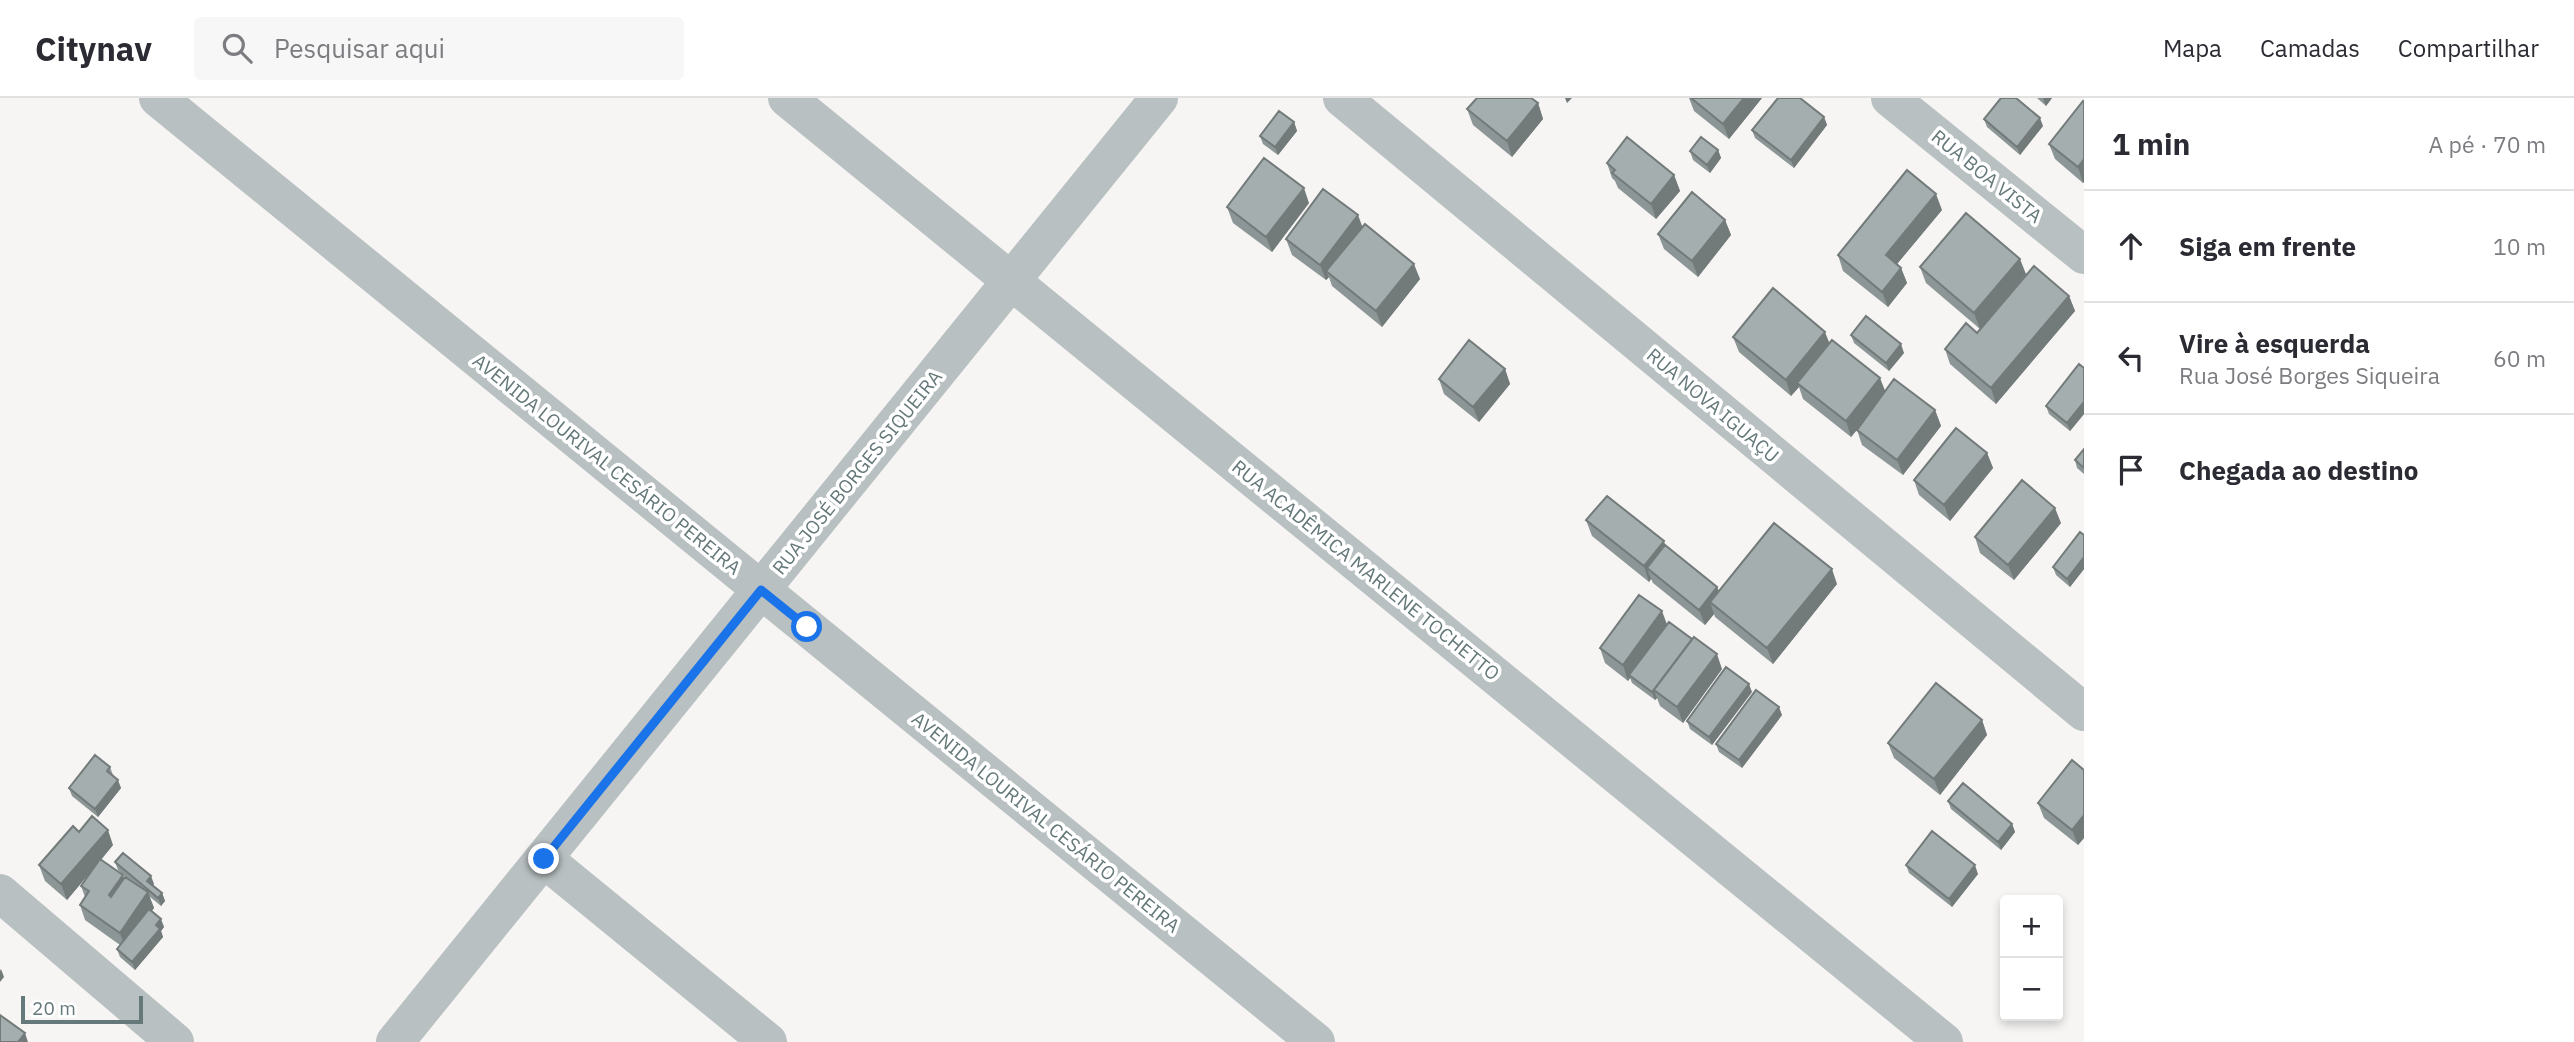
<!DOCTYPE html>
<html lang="pt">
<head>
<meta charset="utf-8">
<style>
  :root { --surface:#fff; --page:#f7f7f7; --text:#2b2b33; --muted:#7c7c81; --line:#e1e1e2 }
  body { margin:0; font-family:"IBM Plex Sans",sans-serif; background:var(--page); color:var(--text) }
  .controls { position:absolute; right:21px; bottom:21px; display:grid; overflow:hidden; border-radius:7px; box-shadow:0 4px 10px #0003 }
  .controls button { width:63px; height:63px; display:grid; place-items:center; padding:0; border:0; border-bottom:2px solid var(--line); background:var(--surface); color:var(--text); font:35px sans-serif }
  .scale { position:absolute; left:21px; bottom:18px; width:122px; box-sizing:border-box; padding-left:7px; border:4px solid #65787a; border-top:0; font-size:19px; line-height:24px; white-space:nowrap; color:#65787a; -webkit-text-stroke:5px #fff; paint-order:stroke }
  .stop { position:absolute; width:21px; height:21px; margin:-16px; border:5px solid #1a73e8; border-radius:50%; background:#fff }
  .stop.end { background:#1a73e8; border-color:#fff; box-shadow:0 2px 7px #0008 }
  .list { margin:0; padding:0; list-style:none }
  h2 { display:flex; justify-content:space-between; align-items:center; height:91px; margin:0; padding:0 28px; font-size:30px }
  h2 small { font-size:23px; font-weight:400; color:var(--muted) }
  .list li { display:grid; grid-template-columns:46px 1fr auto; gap:21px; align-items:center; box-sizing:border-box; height:112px; padding:0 28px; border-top:2px solid var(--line) }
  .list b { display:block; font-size:26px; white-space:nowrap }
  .list p { margin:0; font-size:23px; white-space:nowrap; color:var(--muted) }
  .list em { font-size:23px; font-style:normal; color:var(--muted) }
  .icon { flex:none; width:38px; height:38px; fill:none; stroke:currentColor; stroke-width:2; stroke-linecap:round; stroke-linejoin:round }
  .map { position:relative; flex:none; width:2084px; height:944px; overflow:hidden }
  header { display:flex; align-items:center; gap:42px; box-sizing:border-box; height:98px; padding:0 35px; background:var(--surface); border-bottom:2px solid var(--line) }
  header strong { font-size:33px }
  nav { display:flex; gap:38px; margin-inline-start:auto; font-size:24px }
  .search { width:490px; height:63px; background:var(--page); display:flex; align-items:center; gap:18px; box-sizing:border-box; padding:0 24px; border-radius:7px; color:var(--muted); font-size:26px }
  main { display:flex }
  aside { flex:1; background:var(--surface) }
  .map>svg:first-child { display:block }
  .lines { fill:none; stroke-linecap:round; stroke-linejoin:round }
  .minor { stroke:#b9c0c1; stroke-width:38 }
  .wall { fill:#8d9696 }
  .shaded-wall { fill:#737a7a }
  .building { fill:#a4aeaf; stroke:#737a7a; stroke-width:2 }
  .route { stroke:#1a73e8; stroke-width:9 }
  .labels { text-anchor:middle; stroke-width:7; stroke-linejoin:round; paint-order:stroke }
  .street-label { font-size:19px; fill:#65787a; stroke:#fff }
</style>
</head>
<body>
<header>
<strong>Citynav</strong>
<div class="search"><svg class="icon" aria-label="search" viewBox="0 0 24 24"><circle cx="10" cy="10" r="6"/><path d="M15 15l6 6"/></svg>Pesquisar aqui</div>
<nav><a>Mapa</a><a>Camadas</a><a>Compartilhar</a></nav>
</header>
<main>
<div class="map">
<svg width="2084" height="944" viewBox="0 0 2084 944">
  <rect width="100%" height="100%" fill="#f6f5f3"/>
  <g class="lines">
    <path class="minor" d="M158,0L1316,944
      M787,0L1944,944
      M1342,0L2084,614
      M1890,0L2084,157
      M544,761L768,944
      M0,795L175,944
      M395,944L1159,0"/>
  </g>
  <path class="wall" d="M1689,0H1762L1729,41L1694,13Z
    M2037,0H2052L2046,8Z
    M2084,4V84L2083,85L2055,61L2049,46Z
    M1538,5L1543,21L1512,59L1473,27L1467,11Z
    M1824,19L1827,27L1794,70L1755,40L1752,32Z
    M1984,21L2043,28L2020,57L1987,29Z
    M1294,24L1297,33L1278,57L1263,46L1260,38Z
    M1718,52L1721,60L1710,75L1693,62L1690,53Z
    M1607,65L1674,77L1680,93L1656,121L1618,90L1615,83L1612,80Z
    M1309,105L1272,154L1233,125L1227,109Z
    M1942,112L1897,166L1901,170L1907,185L1888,209L1843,173L1838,157Z
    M1725,122L1731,137L1698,179L1664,151L1658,136Z
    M1362,129L1420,181L1382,229L1332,188L1329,179L1326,182L1292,157L1286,141Z
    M1920,169L2026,176L1980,231L1926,185Z
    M2069,198L2075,213L1996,306L1950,266L1945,251L1977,235Z
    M1851,237L1904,255L1889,273L1854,245Z
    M1733,239L1829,245L1885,294L1935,312L1941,328L1903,377L1862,347L1857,332L1851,339L1803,301L1799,289L1791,298L1739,254Z
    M2084,270V316L2070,333L2049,316L2046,308Z
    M1505,271L1510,286L1479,324L1444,296L1439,281Z
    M2084,351V376L2077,370L2075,362Z
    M1987,355L1993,370L1950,423L1919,397L1914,382Z
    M1586,422L1665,447L1717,489L1719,493L1837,486L1773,566L1715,519L1714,516L1705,527L1653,485L1651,481L1649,484L1592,438Z
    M2061,425L2014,482L1980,455L1975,439Z
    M2084,437V471L2070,489L2056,477L2053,469Z
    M1667,527L1722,571L1683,625L1660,608L1657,600L1655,602L1632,585L1630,580L1628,583L1605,565L1600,550Z
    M1752,594L1712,647L1690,631L1687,623Z
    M1782,617L1742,670L1719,654L1716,646Z
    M1982,622L1987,637L1940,697L1894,660L1888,645Z
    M110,669L113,677L121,690L98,719L72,698L69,690Z
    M2084,672V740L2078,747L2044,720L2038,705Z
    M1948,703L2012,726L2015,734L2001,752L1951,711Z
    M79,734L113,747L101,762L124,781L127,780L118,772L115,764L154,786L153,787L162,795L165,803L161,808L149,798L154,810L151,813L164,829L161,833L163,839L135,872L120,859L117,851L120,847L85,822L80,807L85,799L81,788L92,772L67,802L45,783L39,767Z
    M1906,767L1978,776L1952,809L1909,775Z"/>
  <path class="shaded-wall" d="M1565,0H1572L1567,5Z
    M1744,0H1762L1729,41L1723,26Z
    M2043,0H2052L2046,8Z
    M1538,5L1543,21L1512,59L1507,43Z
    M1824,19L1827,27L1794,70L1791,62Z
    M2040,20L2043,28L2020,57L2017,49Z
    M1294,24L1297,33L1278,57L1275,49Z
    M1718,52L1721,60L1710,75L1707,67Z
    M2084,61V84L2083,85L2078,69Z
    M1674,77L1680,93L1656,121L1651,106Z
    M1304,90L1309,105L1272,154L1266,139Z
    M1936,96L1942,112L1892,172L1886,157Z
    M1358,117L1364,133L1326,173L1329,179L1326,182L1320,167Z
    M1725,122L1731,137L1698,179L1692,163Z
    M2020,161L2026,176L1980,231L1974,215Z
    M1414,166L1420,181L1382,229L1376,213Z
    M1901,170L1907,185L1888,209L1882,194Z
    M2069,198L2075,213L1996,306L1991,290Z
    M1825,234L1831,249L1797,285L1799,289L1791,298L1786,282Z
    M1901,246L1904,255L1889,273L1886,265Z
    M1505,271L1510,286L1479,324L1473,309Z
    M1880,280L1886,295L1851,339L1846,323Z
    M2084,304V316L2070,333L2067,325Z
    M1935,312L1941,328L1903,377L1897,362Z
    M1987,355L1993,370L1950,423L1944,407Z
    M2055,410L2061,425L2014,482L2008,467Z
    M1664,443L1669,459L1647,470L1651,481L1649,484L1644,468Z
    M2084,459V471L2070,489L2067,481Z
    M1832,471L1837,486L1773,566L1767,550Z
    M1717,489L1723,504H1710L1714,516L1705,527L1699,512Z
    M1662,513L1668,529L1629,577L1630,580L1628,583L1623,567Z
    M1692,541L1654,592L1657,600L1655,602L1652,594Z
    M1717,556L1722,571L1683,625L1677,609Z
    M1749,586L1752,594L1712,647L1709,639Z
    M1779,609L1782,617L1742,670L1739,662Z
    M1982,622L1987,637L1940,697L1934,681Z
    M118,682L121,690L98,719L95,711Z
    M2084,717V740L2078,747L2072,732Z
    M2012,726L2015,734L2001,752L1998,744Z
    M108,732L113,747L67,802L61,786Z
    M1975,767L1978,776L1952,809L1949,801Z
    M123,777L128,792L115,813L109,797Z
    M151,778L154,786L150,791L147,783Z
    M148,794L154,810L126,850L120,835Z
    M162,795L165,803L161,808L158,800Z
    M161,821L164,829L161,833L163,839L135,872L132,864L156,827Z
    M1,871L4,879L0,884V873Z
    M25,935L28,944H18Z"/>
  <path class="building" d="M1477,0H1531L1538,5L1507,43L1467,11Z
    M1691,0H1744L1723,26Z
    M1778,0H1800L1824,19L1791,62L1752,32Z
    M2001,0H2016L2040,20L2017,49L1984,21Z
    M2083,3L2084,4V61L2078,69L2049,46Z
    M1279,13L1294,24L1275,49L1260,38Z
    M1627,39L1674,77L1651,106L1612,75L1615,72L1607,65Z
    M1701,39L1718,52L1707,67L1690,53Z
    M1264,60L1304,90L1266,139L1227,109Z
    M1907,72L1936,96L1886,157L1901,170L1882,194L1838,157Z
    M1323,91L1358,117L1320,167L1286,141Z
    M1692,94L1725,122L1692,163L1658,136Z
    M1966,115L2020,161L1974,215L1920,169Z
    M1365,126L1414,166L1376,213L1326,173Z
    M2034,168L2069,198L1991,290L1945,251L1966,225L1977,235Z
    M1773,190L1825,234L1786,282L1733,239Z
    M1866,218L1901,246L1886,265L1851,237Z
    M1469,242L1505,271L1473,309L1439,281Z
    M1832,242L1880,280L1846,323L1797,285Z
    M2079,266L2084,270V304L2067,325L2046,308Z
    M1894,281L1935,312L1897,362L1857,332Z
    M1956,330L1987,355L1944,407L1914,382Z
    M2084,351V370L2075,362Z
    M2022,382L2055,410L2008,467L1975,439Z
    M1607,398L1664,443L1644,468L1586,422Z
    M1774,425L1832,471L1767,550L1710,504Z
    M2080,434L2084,437V459L2067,481L2053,469Z
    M1665,447L1717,489L1699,512L1647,470Z
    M1639,497L1662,513L1623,567L1600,550Z
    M1669,524L1692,541L1652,594L1629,577Z
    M1694,539L1717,556L1677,609L1654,592Z
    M1726,569L1749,586L1709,639L1687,623Z
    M1936,585L1982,622L1934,681L1888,645Z
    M1756,592L1779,609L1739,662L1716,646Z
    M95,657L110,669L107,673L118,682L95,711L69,690Z
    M2072,662L2084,672V717L2072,732L2038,705Z
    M1963,685L2012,726L1998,744L1948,703Z
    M92,718L108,732L61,786L39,767L73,728L79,734Z
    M1932,733L1975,767L1949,801L1906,767Z
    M123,755L151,778L147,783L162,795L158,800L115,764Z
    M100,761L123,777L109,797L111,799L125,779L148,794L120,835L80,807L89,793L81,788Z
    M149,811L161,821L156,827L160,831L132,864L117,851Z
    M0,917L25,935L18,944H0Z"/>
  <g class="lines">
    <path class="route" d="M544,761L761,492L807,529"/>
  </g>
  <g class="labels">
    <g class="street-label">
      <text transform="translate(1987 78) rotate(39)" y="7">RUA BOA VISTA</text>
      <text transform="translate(1713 307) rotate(40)" y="7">RUA NOVA IGUAÇU</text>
      <text transform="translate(607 366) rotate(39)" y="7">AVENIDA LOURIVAL CESÁRIO PEREIRA</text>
      <text transform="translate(857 374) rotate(-51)" y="7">RUA JOSÉ BORGES SIQUEIRA</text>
      <text transform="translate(1366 472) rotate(39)" y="7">RUA ACADÊMICA MARLENE TOCHETTO</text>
      <text transform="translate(1046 724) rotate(39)" y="7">AVENIDA LOURIVAL CESÁRIO PEREIRA</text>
    </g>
  </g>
</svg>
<div class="controls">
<button>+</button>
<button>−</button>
</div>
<div class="scale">20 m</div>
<div class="stop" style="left:807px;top:529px"></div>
<div class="stop end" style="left:544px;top:761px"></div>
</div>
<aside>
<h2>1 min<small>A pé · 70 m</small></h2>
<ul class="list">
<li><svg class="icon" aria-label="ahead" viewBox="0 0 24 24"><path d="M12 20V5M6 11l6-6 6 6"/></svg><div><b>Siga em frente</b></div><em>10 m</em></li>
<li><svg class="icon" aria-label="left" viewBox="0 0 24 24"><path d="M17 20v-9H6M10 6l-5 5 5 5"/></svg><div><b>Vire à esquerda</b><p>Rua José Borges Siqueira</p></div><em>60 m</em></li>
<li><svg class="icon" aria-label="arrive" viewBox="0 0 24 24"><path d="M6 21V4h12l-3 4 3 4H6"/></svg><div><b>Chegada ao destino</b></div></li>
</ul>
</aside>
</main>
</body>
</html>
